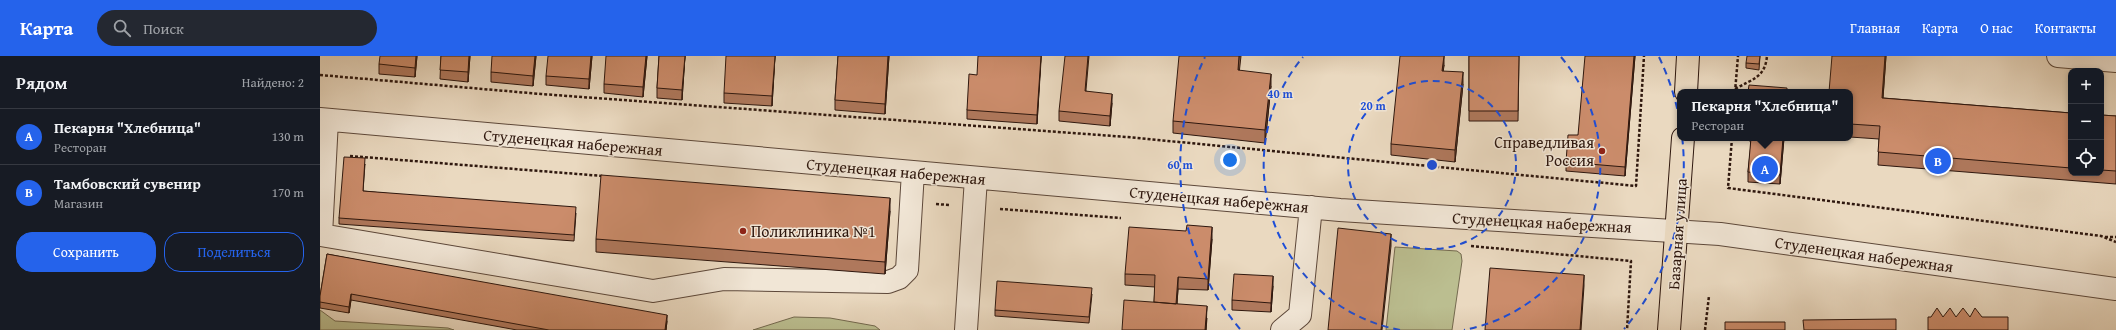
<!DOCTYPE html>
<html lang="ru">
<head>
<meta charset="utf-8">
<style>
  :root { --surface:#171b24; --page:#242831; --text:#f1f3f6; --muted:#9ea1a6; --line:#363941; --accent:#2563eb }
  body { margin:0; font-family:"Gentium Book Plus",serif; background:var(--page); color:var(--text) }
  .controls { position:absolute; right:12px; top:12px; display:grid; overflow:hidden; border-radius:8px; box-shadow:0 2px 6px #0003 }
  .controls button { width:36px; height:36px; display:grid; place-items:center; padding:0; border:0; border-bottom:1px solid var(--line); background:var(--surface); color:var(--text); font:20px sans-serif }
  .you { position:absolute; left:910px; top:104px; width:14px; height:14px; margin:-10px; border:3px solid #fff; border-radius:50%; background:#1a73e8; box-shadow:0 0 0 6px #1a73e833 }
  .badge { display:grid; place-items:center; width:26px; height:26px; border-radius:50%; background:var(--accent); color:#fff; font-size:13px; font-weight:700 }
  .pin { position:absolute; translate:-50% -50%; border:2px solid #fff; box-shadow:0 1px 4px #0006 }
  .popup { position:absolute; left:1357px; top:33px; width:176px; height:52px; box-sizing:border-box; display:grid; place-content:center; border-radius:8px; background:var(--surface); filter:drop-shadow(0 1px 3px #0005); font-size:13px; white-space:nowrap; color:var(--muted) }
  .popup b { font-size:15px; color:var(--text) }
  .popup::after { content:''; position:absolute; left:50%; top:100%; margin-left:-8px; border:8px solid transparent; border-top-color:var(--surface) }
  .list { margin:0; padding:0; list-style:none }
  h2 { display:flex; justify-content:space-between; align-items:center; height:52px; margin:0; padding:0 16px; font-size:17px }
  h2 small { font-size:13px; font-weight:400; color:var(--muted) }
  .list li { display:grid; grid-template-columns:26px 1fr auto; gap:12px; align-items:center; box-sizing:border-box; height:56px; padding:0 16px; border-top:1px solid var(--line) }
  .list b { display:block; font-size:15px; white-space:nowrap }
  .list p { margin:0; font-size:13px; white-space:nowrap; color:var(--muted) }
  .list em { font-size:13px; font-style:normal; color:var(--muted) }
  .actions { display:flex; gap:8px; padding:12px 16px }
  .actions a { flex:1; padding:9px 0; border:1px solid var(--accent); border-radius:16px; text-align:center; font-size:14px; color:var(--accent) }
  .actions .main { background:var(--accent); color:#fff }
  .icon { flex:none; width:22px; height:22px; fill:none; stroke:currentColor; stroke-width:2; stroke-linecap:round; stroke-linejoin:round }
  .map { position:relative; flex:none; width:1796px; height:274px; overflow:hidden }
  header { display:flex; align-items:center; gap:24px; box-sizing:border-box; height:56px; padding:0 20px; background:var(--accent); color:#fff }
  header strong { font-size:19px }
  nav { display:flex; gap:22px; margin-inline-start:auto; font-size:14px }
  .search { width:280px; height:36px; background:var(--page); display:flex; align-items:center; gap:10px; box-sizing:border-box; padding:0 14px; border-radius:22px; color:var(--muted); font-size:15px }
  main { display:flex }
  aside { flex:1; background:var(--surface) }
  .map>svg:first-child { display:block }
  .green { fill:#bbbe90; stroke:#746a4f }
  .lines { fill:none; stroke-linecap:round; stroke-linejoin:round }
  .minor-casing { stroke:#5d483a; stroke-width:24 }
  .major-casing { stroke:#2e170e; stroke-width:24 }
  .path { stroke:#2e170e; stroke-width:2.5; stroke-dasharray:3 2; stroke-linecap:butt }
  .minor { stroke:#f1e6d6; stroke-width:22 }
  .major { stroke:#ead9c0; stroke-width:22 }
  .wall { fill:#af785c; stroke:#2e170e }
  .shaded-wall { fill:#8e624b; stroke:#2e170e }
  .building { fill:#cb8c6b; stroke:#2e170e }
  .ring { fill:none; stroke:#1d4ed8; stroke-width:2; stroke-dasharray:7 5 }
  .poi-dot { fill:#8f2418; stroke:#f1e6d6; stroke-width:1.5 }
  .labels { text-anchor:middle; stroke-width:3; stroke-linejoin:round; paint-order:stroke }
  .street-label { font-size:16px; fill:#2e170e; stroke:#f1e6d6 }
  .poi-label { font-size:16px; fill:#2e170e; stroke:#f1e6d6; text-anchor:end }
  .centre { fill:#1d4ed8; stroke:#f1e6d6; stroke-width:2 }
  .ring-label { font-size:12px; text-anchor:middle; font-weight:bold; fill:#1d4ed8; stroke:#f1e6d6; stroke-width:3; stroke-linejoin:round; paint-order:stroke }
</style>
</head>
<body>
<header>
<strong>Карта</strong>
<div class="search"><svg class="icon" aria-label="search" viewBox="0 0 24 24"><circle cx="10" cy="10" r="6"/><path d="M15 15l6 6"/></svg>Поиск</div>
<nav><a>Главная</a><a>Карта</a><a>О нас</a><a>Контакты</a></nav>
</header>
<main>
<aside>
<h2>Рядом<small>Найдено: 2</small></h2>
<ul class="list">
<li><span class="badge">A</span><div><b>Пекарня &quot;Хлебница&quot;</b><p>Ресторан</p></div><em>130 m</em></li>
<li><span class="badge">B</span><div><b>Тамбовский сувенир</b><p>Магазин</p></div><em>170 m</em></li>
</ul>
<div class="actions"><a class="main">Сохранить</a><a>Поделиться</a></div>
</aside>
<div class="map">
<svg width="1796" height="274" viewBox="0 0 1796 274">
  <rect width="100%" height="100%" fill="#ead9c0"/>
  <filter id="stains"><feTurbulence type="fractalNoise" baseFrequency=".005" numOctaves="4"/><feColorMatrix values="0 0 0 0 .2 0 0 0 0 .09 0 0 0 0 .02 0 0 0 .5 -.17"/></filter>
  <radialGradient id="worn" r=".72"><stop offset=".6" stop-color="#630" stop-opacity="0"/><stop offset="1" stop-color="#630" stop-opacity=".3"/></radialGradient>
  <path class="green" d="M1075,191L1137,195L1141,198L1142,205L1132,274H1066Z
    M0,254L15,265L128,272L134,274H0Z
    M474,261L510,262L555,270L560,274H433Z"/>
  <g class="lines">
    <defs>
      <path id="minor" d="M1738,0L1796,5
        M0,63L1020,154L1400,178L1796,233
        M7,64L1,179L333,235L404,223L568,226L579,222L587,214L593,116
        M646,274L656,122
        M962,274L980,259L991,151"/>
      <path id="major" d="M1366,36L1368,0
        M1349,274L1363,82"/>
    </defs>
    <use href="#minor" class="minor-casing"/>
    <use href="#major" class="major-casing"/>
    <path class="path" d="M0,19L221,38L807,81L1316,130L1324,0
      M1415,33C1432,23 1445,22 1447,0
      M1415,36L1418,0
      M1412,82L1408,132L1781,180L1796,186
      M30,100L283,120
      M616,148L629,149
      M680,153L801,162
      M1785,181H1796
      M1151,190L1311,205L1307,274
      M1385,274L1389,240"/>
    <use href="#minor" class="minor"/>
    <use href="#major" class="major"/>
  </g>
  <path class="wall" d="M97,0L95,21L59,18V8Z
    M121,0H150L148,26L120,23Z
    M216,0L213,30L171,26V16Z
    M272,0L269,33L226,29V20Z
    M327,0L323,41L284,37V28Z
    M339,0H365L362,44L337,42V32Z
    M455,0L452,50L404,47V37Z
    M518,0H569L565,58L515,54V44Z
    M721,0L717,68L647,63V54L657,19Z
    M1149,0H1199L1198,65H1149Z
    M1315,0L1305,120L1246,115V106L1258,79Z
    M1440,0L1439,14L1426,12V7Z
    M1512,0H1566L1563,42L1751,57V117H1781V59L1796,60V128L1558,109L1559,83L1530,81V36Z
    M1124,9L1123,15L1143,28L1135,106L1071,99V88Z
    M919,15L951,30L945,87L853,77V65Z
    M766,35L792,47L790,70L739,65V55Z
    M1429,82H1464L1460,128L1428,126V116L1431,88Z
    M45,108L43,135L256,157L254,185L19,168V162Z
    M570,155L565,218L276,196V183Z
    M892,183L888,234L858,233L857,248L887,262L886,274H802L834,246L835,231L805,229V218Z
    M7,198L347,265L346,274H197L31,244L29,257L0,252V240Z
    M953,230L951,256L912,254V244Z
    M772,238L769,267L675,260V254Z"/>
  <path class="shaded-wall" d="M96,0H97L95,21V12Z
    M149,0H150L148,26V16Z
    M215,0H216L213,30V20Z
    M271,0H272L269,33V23Z
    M326,0H327L323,41V31Z
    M365,0L362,44V34Z
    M455,0L452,50V40Z
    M568,0H569L565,58V48Z
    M721,0V5L717,68V59Z
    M768,0H769L765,45V35Z
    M919,0H921L918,27V14Z
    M1124,0V9L1122,26V15Z
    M1314,0H1315L1305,120V111Z
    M1565,0H1566L1562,54V42Z
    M1143,16V28L1135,106V94Z
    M951,18V30L945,87V74Z
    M792,38V47L790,70V60Z
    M1463,82H1464L1460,128V119Z
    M570,142V155L565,218V206Z
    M892,171V183L888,234V223Z
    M1071,178V190L1062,274H1061Z
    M1264,219V230L1261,274H1260Z
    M953,220V230L951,256V247Z
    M858,221V233L856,260V248Z
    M31,238V244L29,257V251Z
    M887,250L886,274H885Z
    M347,259V265L346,274H345Z"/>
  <path class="building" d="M60,0H96L95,12L59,8Z
    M121,0H149L148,16L120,14Z
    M172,0H215L213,20L171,16Z
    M228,0H271L269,23L226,20Z
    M286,0H326L323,31L284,28Z
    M339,0H365L362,34L337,32Z
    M406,0H455L452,40L404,37Z
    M518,0H568L565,48L515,44Z
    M658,0H721L717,59L647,54L649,18L657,19Z
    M745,0H768L765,35L792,38L790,60L739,55Z
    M859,0H919L918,14L951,18L945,74L853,65Z
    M1080,0H1124L1122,15L1143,16L1135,94L1071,88Z
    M1149,0H1199L1198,55H1149Z
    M1265,0H1314L1305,111L1246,106L1248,79H1258Z
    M1427,0H1440L1439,8L1426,7Z
    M1512,0H1565L1562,42L1751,57V112L1558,96L1560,70L1530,68V36H1509Z
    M1429,29L1467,32V36H1428Z
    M1781,59L1796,60V115L1781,114Z
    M1431,82H1463L1460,119L1428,116Z
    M24,101L45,102L43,135L256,151L254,179L19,162Z
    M281,119L570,142L565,206L276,183Z
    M867,169L892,171L888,223L858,221L856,248L834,246L835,219L805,218L809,171L866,175Z
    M1018,172L1071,178L1061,274H1008Z
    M7,198L347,259L345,274H229L31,238L29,251L0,246V240Z
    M1170,212L1264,219L1260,274H1165Z
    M914,218L953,220L951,247L912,244Z
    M677,225L772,232L769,261L675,254Z
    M804,244L887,250L885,274H802Z
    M1617,252L1623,261L1630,252L1636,261L1643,252L1650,261L1655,252L1662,261H1688V274H1608V261H1611Z
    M1576,263V274H1484L1483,264Z
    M1405,266H1465V274H1405Z"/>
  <g class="ring">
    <circle cx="1112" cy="109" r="84"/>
    <path d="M1080 274A168 168 0 0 1 983 1M1241 1A168 168 0 0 1 1144 274"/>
    <path d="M920 273A252 252 0 0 1 885 1M1339 1A252 252 0 0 1 1304 273"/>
  </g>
  <g class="poi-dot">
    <circle cx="1282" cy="95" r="4"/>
    <circle cx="423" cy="175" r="4"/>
  </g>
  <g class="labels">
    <g class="street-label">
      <text transform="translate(253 86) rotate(5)" y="6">Студенецкая набережная</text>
      <text transform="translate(576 115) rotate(5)" y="6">Студенецкая набережная</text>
      <text transform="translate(899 143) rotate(5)" y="6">Студенецкая набережная</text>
      <text transform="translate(1222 166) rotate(3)" y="6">Студенецкая набережная</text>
      <text transform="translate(1357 178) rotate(-86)" y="6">Базарная улица</text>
      <text transform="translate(1544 198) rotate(8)" y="6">Студенецкая набережная</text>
    </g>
    <g class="poi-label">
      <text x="1274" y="92">Справедливая<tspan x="1274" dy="18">Россия</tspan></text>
      <text x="431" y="181" text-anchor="start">Поликлиника №1</text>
    </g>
  </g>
  <circle cx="1112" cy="109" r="6" class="centre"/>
  <g class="ring-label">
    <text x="960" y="42">40 m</text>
    <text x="1053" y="54">20 m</text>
    <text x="860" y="113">60 m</text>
  </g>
  <rect width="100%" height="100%" filter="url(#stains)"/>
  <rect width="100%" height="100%" fill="url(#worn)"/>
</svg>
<div class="controls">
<button>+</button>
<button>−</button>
<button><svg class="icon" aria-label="locate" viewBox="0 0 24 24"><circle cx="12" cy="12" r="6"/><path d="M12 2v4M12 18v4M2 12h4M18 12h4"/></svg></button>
</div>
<div class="you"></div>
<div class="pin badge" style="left:1445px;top:113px">A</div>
<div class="popup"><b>Пекарня &quot;Хлебница&quot;</b>Ресторан</div>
<div class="pin badge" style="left:1618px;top:105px">B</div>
</div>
</main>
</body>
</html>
